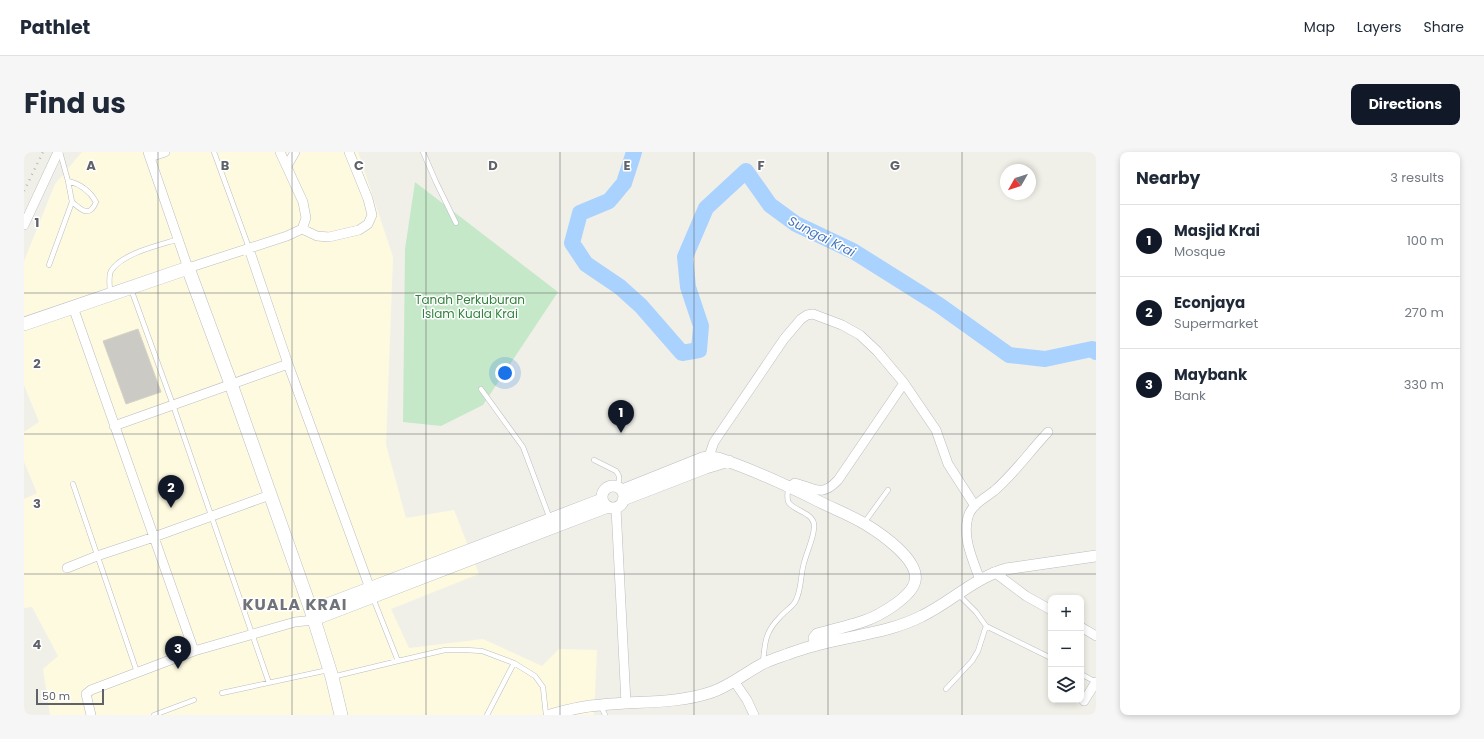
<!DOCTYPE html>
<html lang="en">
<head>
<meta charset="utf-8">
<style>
  :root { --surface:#fff; --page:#f6f6f7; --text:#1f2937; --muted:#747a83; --line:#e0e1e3; --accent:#111827 }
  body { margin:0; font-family:Poppins,sans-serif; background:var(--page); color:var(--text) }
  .controls { position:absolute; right:12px; bottom:12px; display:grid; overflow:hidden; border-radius:8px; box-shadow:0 2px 6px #0003 }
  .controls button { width:36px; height:36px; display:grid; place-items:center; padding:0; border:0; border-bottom:1px solid var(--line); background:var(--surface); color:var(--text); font:20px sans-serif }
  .compass { position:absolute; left:976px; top:12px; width:36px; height:36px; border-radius:50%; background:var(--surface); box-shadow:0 2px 6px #0003; rotate:231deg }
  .scale { position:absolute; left:12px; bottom:10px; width:68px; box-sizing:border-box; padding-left:4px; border:2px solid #5f6268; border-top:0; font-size:11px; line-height:14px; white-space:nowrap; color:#5f6268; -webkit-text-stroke:3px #fff; paint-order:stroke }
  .you { position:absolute; left:481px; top:221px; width:14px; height:14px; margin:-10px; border:3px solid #fff; border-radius:50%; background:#1a73e8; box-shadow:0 0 0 6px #1a73e833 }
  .badge { display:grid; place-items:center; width:26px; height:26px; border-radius:50%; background:var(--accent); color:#fff; font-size:13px; font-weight:700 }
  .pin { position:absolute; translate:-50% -33px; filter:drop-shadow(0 1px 2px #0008) }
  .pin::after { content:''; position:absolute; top:21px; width:14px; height:12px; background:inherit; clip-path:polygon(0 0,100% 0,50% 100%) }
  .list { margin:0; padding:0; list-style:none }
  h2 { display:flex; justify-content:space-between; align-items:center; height:52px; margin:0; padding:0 16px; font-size:17px }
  h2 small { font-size:13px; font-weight:400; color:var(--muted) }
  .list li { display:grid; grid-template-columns:26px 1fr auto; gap:12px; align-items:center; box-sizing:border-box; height:72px; padding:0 16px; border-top:1px solid var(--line) }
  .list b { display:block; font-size:15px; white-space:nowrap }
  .list p { margin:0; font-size:13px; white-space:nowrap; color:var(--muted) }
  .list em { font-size:13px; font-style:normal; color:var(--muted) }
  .icon { flex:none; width:22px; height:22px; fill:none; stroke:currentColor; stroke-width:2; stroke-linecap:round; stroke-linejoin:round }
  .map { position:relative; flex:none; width:1072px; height:563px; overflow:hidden; border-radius:8px }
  header { display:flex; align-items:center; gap:24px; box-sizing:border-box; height:56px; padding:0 20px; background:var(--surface); border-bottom:1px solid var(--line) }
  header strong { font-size:19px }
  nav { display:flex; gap:22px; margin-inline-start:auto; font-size:14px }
  .intro { display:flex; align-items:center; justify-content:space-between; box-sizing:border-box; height:96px; padding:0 24px }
  h1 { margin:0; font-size:28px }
  .button { padding:10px 18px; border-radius:8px; background:var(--accent); color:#fff; font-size:14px; font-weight:700 }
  main { display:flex; gap:24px; padding:0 24px }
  aside { flex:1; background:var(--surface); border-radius:8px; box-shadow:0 2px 6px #0003 }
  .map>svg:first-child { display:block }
  .commercial { fill:#fefae0 }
  .green { fill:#c5e8c8 }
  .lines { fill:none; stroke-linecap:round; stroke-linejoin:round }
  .river { stroke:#aad2ff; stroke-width:16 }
  .building { fill:#cccac5; stroke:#d6d2c6 }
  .service-casing { stroke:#babcc1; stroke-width:5.5 }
  .minor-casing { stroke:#babcc1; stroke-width:10 }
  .tertiary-casing { stroke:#babcc1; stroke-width:12 }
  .secondary-casing { stroke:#bbbdc3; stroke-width:14 }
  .service { stroke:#fff; stroke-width:4.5 }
  .minor { stroke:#fff; stroke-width:9 }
  .tertiary { stroke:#fff; stroke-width:11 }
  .secondary { stroke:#fff; stroke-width:13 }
  .rail { stroke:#b8b9b9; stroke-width:2.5; stroke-dasharray:1 5; stroke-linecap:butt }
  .grid { fill:none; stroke:#5f6268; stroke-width:1; stroke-opacity:0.55 }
  .labels { text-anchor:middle; stroke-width:3; stroke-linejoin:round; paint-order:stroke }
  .park-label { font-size:12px; fill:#34823f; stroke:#fff }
  .water-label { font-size:13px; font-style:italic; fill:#4776bc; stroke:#fff }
  .district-label { font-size:16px; font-weight:bold; letter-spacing:1px; fill:#70747a; stroke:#fff }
  .grid-label { font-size:13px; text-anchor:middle; font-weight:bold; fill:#5f6268; stroke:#fff; stroke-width:3; stroke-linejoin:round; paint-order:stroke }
</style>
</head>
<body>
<header>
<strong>Pathlet</strong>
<nav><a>Map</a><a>Layers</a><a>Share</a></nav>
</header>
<div class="intro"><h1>Find us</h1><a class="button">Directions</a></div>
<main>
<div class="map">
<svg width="1072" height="563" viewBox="0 0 1072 563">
  <rect width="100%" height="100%" fill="#f1f0e8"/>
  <path class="commercial" d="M58,0H334L369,105L362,293L382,366L430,358L455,422L367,457L385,496L459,487L518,514L535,497L573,498L570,563H26L19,517L34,504L8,455L0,456V347L13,341L0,310V280L15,270L0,233V109L31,32Z"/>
  <path class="green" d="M391,30L534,140L459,253L417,274L379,270L381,97Z"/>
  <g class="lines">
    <path class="river" d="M610,0L600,31L585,49L556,61L548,91L562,112L596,135L617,154L658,201L675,198L677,174L664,135L661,105L682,56L722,19L746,53L772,72L829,99L915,153L985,203L1021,207L1068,197L1072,200"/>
  </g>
  <path class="building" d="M114,177L137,240L102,252L79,189Z"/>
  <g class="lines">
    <defs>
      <path id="service" d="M190,0L225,96
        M399,0L412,30L432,71
        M44,29C56,32 66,39 72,50C65,67 57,57 48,50
        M25,113L48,50L44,29L36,0
        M107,137L149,253L245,531
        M86,141C86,134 84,125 87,119C98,101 136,93 155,87
        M457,237L499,295L526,367
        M570,308L592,319C597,325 595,329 593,335
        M49,332L113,520
        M840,371L864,338
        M934,442L952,460L962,474L1027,506
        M349,446L374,509L421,498H442L458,499L490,511L511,524L519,535L522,563
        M739,510C741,490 741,480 756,465C760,460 767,456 771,450C778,438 776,424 780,411C783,399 789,388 790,376C792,361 772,360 765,351C762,347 764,341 764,336
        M1057,522L1072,530
        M308,525L374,509
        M922,537L948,509L954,499L962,474
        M198,541L304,518
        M577,554L581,563
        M130,563L170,548
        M463,563L490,511"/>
      <path id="minor" d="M124,0L164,116L263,84L278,77L282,66L279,50L256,0
        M126,5L141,0
        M263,14L271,0
        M0,73L34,0
        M278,77L293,84L305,85L335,78L344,72L348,63L344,47L325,0
        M225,97L264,212L348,442
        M49,155L170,499
        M90,274L264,212
        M683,310L690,290L760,187L777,167L783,163L789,162L818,173L836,183L853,199L880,231L912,278L924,312L951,354
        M765,335L771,331C791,336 797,346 814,328L880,231
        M592,356L602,551
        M43,416L73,404L130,385L246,343
        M970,420L1002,444L1027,458
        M956,428C949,408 938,386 944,365C947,353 961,346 970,339C990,322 1006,299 1024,280
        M1057,475L1072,484
        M710,529L723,548L730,563
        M1060,549L1072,530
        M67,563L62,542L67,538L170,499L271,470L290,468"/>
      <path id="tertiary" d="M578 345a11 11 0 1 1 22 0a11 11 0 1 1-22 0Z
        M598,338L678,306L684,305L694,306C728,317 762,333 794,349C810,357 826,363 841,372C856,381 896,408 891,429C888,445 855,464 840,469C825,474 809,478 793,482L790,486L793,493
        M599,348L682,316L705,309
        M287,458L578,347
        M290,468L584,355
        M526,563C543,558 560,554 577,553C614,549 653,552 688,540C706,534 721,521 738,512C746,508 756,505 764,502C773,499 783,495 793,493C828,483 865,481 898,464C927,450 950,426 982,417L1072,404"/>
      <path id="secondary" d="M0,172L164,116L207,232L287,458L308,525L317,563"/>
    </defs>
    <use href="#service" class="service-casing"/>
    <use href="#minor" class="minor-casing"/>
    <use href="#tertiary" class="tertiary-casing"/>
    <use href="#secondary" class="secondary-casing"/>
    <use href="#service" class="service"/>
    <use href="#minor" class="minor"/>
    <use href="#tertiary" class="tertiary"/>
    <use href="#secondary" class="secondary"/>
    <path class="rail" d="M0,39L19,0"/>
  </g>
  <path class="grid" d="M134,0V563M268,0V563M402,0V563M536,0V563M670,0V563M804,0V563M938,0V563M0,141H1072M0,282H1072M0,422H1072"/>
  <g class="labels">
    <g class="park-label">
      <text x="446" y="152">Tanah Perkuburan<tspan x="446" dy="14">Islam Kuala Krai</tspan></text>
    </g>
    <g class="water-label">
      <text transform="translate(798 84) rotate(27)" y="5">Sungai Krai</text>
    </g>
    <g class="district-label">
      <text x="271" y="458">KUALA KRAI</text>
    </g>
  </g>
  <g class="grid-label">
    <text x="67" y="18">A</text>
    <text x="201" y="18">B</text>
    <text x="335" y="18">C</text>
    <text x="469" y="18">D</text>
    <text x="603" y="18">E</text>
    <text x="737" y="18">F</text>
    <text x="871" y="18">G</text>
    <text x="13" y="75">1</text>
    <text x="13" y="216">2</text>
    <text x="13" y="356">3</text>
    <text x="13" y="497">4</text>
  </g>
</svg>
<div class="controls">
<button>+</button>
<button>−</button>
<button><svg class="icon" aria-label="layers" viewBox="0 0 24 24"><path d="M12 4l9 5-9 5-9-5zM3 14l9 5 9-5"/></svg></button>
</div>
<svg class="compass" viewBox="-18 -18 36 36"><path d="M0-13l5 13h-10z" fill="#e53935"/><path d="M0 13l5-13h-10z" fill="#747a83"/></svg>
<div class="scale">50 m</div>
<div class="you"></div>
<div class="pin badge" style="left:597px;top:281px">1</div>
<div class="pin badge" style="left:147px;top:356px">2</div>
<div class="pin badge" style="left:154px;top:517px">3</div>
</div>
<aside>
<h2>Nearby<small>3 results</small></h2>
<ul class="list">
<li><span class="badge">1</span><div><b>Masjid Krai</b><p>Mosque</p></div><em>100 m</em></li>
<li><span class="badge">2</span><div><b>Econjaya</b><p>Supermarket</p></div><em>270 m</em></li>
<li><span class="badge">3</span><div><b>Maybank</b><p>Bank</p></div><em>330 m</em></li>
</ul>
</aside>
</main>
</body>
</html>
